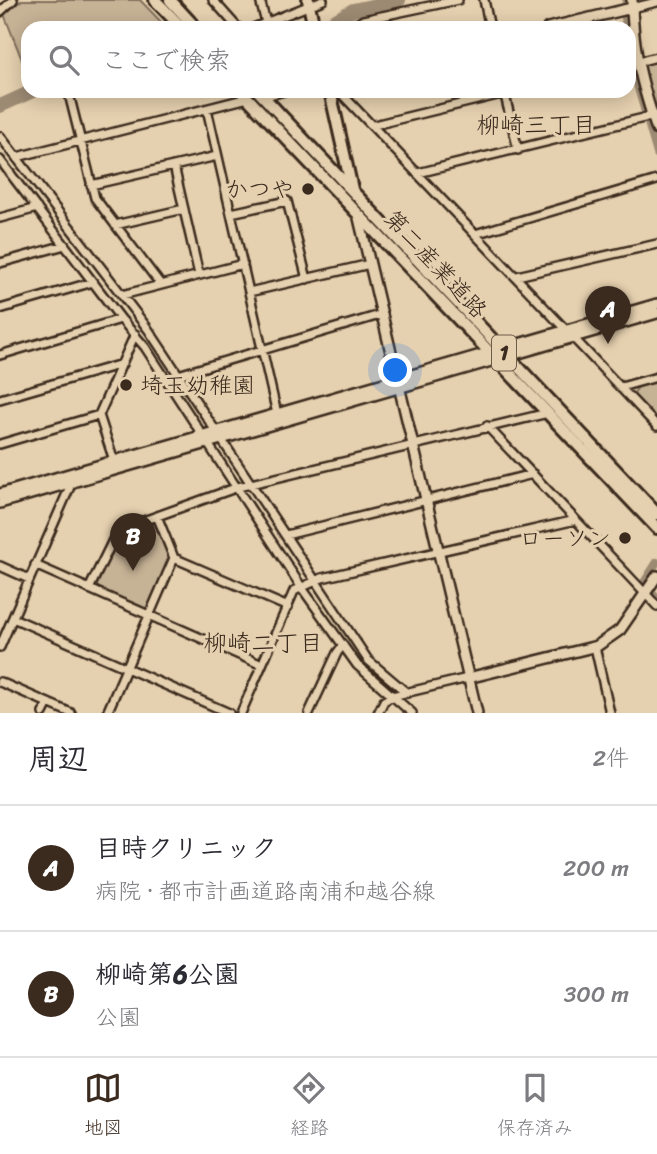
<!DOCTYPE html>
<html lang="ja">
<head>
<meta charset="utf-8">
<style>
  :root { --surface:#fff; --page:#f7f7f7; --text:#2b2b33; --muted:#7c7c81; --line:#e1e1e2; --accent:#3b2a1e }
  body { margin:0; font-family:Sriracha,"Klee One",sans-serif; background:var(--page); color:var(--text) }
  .you { position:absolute; left:396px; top:371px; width:24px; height:24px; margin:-18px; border:5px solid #fff; border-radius:50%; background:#1a73e8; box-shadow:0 0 0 10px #1a73e833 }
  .badge { display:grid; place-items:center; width:46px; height:46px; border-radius:50%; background:var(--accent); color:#fff; font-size:23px; font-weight:700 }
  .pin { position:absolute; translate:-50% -58px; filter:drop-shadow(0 2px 4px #0008) }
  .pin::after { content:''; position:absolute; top:37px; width:24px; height:21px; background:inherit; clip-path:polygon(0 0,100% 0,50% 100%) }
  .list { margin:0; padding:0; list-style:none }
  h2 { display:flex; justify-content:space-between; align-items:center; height:91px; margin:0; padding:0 28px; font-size:30px }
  h2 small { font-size:23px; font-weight:400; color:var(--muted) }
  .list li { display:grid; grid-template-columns:46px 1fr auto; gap:21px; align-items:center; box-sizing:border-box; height:126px; padding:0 28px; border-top:2px solid var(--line) }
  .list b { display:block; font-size:26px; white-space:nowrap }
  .list p { margin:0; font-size:23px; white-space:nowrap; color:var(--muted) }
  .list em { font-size:23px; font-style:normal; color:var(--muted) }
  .icon { flex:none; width:38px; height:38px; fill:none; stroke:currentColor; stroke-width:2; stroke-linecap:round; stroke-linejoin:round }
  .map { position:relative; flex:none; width:657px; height:713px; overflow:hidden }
  .search { position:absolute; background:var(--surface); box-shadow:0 4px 18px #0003; left:21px; right:21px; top:21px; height:77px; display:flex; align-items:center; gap:18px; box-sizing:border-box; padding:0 24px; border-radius:21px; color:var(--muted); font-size:26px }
  .sheet { height:343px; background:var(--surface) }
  nav { display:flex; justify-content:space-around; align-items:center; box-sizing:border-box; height:98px; border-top:2px solid var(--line); background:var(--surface); font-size:19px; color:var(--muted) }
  nav a { display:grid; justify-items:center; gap:4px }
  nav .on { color:var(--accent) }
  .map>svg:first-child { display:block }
  .green { fill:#c6b295; stroke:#806e5a; stroke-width:2 }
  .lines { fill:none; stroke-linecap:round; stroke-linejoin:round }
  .canal { stroke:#9d8a73; stroke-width:8 }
  .river { stroke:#9d8a73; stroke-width:14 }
  .minor-casing { stroke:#3b2a1e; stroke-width:12 }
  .tertiary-casing { stroke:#3b2a1e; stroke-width:14 }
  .primary-casing { stroke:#3b2a1e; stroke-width:16 }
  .minor { stroke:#e5d0af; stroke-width:7 }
  .tertiary { stroke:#e5d0af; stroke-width:9 }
  .primary { stroke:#e5d0af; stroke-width:10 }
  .poi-dot { fill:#3b2a1e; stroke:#e5d0af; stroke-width:2.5 }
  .labels { text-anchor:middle; stroke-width:6; stroke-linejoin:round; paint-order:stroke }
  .shield { fill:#e5d0af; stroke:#6e5c4a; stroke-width:2 }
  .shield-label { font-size:21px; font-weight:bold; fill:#3b2a1e }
  .poi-label { font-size:23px; fill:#3b2a1e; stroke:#e5d0af; text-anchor:end }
  .street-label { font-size:23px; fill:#3b2a1e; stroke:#e5d0af }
  .neighbourhood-label { font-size:24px; fill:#3b2a1e; stroke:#e5d0af }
</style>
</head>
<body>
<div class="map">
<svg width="657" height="713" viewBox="0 0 657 713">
  <rect width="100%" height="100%" fill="#e5d0af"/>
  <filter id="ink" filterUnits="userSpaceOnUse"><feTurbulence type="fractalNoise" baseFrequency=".0143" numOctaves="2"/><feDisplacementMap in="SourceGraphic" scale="14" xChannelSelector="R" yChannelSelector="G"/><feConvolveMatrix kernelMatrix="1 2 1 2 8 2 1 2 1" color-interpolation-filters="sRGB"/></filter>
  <g filter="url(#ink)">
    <path class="green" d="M22,0H140L167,28H28V75L4,14Z
      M657,61V113L643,68L646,63Z
      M657,381V420L633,394L639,386Z
      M152,523H154L170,557L147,609L144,610L98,589L97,585L120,534Z"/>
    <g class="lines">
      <path class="canal" d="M625,28L626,0
        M629,57L657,154
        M657,562L643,584L657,598"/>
      <path class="river" d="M322,28L353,10L399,0
        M0,106L33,91"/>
      <defs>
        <path id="minor" d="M213,0L238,28
          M260,0L266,23
          M484,0L490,28
          M632,8L657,2
          M0,12L13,0
          M253,28L323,0
          M350,28L363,20L458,0
          M629,64L657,57
          M75,91L69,94L95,198L161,285
          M339,91L657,426
          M504,91L518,150
          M263,97L284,91
          M207,109L277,414
          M374,125L514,91
          M0,136L148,329L368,660L407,693
          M17,157L248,98
          M0,160L121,319L145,347L302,588L357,665L412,713
          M174,166L199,275
          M418,173L652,116
          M91,185L217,156
          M231,213L287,201L307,279
          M0,218L37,208
          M115,225L184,209
          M475,234L657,180
          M0,263L65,245
          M517,276L657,244
          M249,292L370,264
          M122,295L243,264
          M0,309L93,282
          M0,355L121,319
          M178,375L383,314
          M621,387L657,377
          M0,399L122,364
          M487,426L657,606
          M0,444L99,415
          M114,461L99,415L135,334
          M286,535L533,474
          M174,558L288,607
          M35,565L262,665
          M0,566L29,579
          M89,589L117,532L124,528L238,487L548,413
          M13,618L229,713
          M0,647L72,482
          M595,647L610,713
          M0,682L71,713
          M43,713L48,703
          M107,713L174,558L157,516
          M241,713L294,591L322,578L576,520
          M309,713L337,653L343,645
          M378,713L384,701L392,696L468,678"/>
        <path id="tertiary" d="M632,0C632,48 642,85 657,130
          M548,28L632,8
          M358,214L477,713
          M0,494L657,304
          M0,503L657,313
          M468,678L597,646L620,630L657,576"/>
        <path id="primary" d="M155,0L182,28
          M170,0L196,28
          M308,0L314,28
          M241,91L657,528
          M258,91L657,514
          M330,91L352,189"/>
      </defs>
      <use href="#minor" class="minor-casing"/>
      <use href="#tertiary" class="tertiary-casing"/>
      <use href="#primary" class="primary-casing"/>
      <use href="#minor" class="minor"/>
      <use href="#tertiary" class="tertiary"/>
      <use href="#primary" class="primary"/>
    </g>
  </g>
  <g class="poi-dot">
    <circle cx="308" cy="189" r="7"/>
    <circle cx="126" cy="385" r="7"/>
    <circle cx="625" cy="538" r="7"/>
  </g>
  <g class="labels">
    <rect class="shield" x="492" y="335.5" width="24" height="35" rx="5"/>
    <g class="shield-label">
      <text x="504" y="360">1</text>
    </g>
    <g class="poi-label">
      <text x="294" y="197">かつや</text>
      <text x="140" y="393" text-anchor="start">埼玉幼稚園</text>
      <text x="611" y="546">ローソン</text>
    </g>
    <g class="street-label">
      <text transform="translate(436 264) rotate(47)" y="8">第二産業道路</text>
    </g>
    <g class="neighbourhood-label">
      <text x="536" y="133">柳崎三丁目</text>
      <text x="263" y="651">柳崎二丁目</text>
    </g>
  </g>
</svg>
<div class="you"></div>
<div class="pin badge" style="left:608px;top:344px">A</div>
<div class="pin badge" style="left:133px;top:571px">B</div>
<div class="search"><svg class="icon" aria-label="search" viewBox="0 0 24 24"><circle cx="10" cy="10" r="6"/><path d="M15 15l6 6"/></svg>ここで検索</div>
</div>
<section class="sheet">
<h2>周辺<small>2件</small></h2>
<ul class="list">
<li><span class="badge">A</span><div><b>目時クリニック</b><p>病院 · 都市計画道路南浦和越谷線</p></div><em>200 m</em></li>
<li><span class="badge">B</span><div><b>柳崎第6公園</b><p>公園</p></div><em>300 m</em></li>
</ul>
</section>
<nav>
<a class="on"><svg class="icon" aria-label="map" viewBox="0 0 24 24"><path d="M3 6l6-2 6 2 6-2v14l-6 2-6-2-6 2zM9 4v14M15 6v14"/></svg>地図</a>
<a><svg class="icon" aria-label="directions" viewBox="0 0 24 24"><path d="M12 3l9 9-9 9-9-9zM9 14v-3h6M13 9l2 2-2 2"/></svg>経路</a>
<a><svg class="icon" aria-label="saved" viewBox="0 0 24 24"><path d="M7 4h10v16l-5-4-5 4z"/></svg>保存済み</a>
</nav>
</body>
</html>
